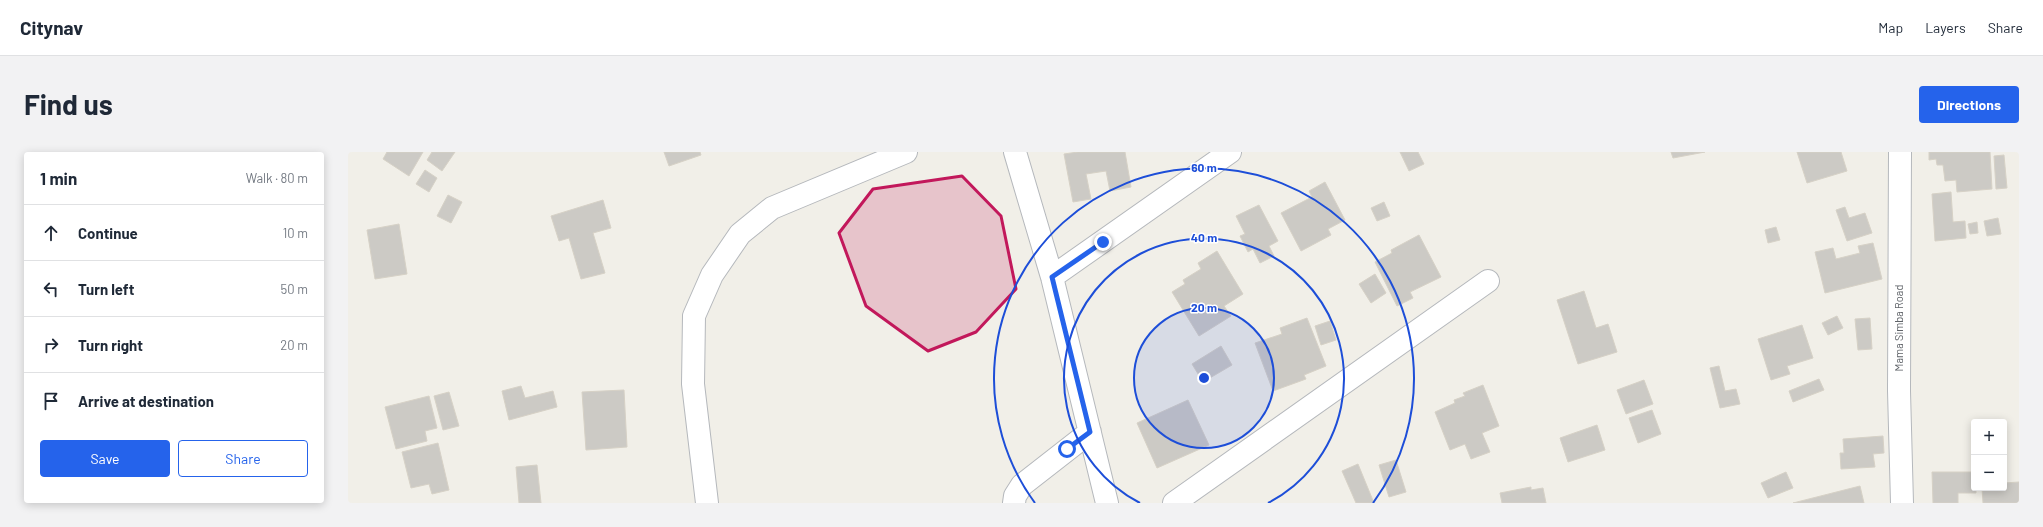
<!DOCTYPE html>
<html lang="en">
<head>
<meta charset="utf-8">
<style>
  :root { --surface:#fff; --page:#f2f2f3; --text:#1f2937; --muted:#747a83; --line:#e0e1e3; --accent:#2563eb }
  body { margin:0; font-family:Barlow,sans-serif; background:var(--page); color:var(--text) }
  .controls { position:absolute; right:12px; bottom:12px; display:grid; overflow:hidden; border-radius:4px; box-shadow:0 2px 10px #0003 }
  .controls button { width:36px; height:36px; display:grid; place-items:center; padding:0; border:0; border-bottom:1px solid var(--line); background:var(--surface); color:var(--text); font:20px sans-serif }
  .stop { position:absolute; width:12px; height:12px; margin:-9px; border:3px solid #2563eb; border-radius:50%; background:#fff }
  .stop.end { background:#2563eb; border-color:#fff; box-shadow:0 1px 4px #0008 }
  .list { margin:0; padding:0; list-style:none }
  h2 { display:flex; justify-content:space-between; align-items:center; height:52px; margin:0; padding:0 16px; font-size:17px }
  h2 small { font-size:13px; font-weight:400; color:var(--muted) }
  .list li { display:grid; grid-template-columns:26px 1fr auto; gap:12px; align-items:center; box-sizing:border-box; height:56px; padding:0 16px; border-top:1px solid var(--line) }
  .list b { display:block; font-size:15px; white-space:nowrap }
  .list em { font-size:13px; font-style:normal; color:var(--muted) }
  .actions { display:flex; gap:8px; padding:12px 16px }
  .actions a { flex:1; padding:9px 0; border:1px solid var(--accent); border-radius:4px; text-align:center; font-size:14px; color:var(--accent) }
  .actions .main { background:var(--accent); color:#fff }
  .icon { flex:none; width:22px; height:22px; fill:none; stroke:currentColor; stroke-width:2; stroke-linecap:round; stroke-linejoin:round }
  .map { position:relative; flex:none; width:1671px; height:351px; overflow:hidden; border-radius:4px }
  header { display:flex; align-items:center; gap:24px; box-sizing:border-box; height:56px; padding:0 20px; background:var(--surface); border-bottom:1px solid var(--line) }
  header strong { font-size:19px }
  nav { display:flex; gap:22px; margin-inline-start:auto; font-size:14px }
  .intro { display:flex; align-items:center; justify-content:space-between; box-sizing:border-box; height:96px; padding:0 24px }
  h1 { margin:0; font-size:28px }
  .button { padding:10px 18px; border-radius:4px; background:var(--accent); color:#fff; font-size:14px; font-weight:700 }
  main { display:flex; gap:24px; padding:0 24px }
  aside { flex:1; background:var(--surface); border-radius:4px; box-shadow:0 2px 10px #0003 }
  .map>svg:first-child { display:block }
  .building { fill:#cccac5; stroke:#d6d1c6 }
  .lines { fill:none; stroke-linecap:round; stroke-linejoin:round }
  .minor-casing { stroke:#b5b8bc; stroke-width:24 }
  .minor { stroke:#fff; stroke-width:22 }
  .route { stroke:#2563eb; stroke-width:5 }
  .marked { fill:#c2185b; fill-opacity:0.2; stroke:#c2185b; stroke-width:3; stroke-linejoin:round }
  .ring { fill:none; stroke:#1d4ed8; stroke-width:2 }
  .labels { text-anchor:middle; stroke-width:3; stroke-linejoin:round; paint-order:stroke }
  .street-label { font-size:11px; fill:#5f6368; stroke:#fff }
  .centre { fill:#1d4ed8; stroke:#fff; stroke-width:2 }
  .ring-label { font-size:12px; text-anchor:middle; font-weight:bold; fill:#1d4ed8; stroke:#fff; stroke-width:3; stroke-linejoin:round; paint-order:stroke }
</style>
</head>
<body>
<header>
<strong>Citynav</strong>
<nav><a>Map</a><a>Layers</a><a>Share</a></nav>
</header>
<div class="intro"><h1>Find us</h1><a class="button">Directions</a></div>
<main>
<aside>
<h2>1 min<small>Walk · 80 m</small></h2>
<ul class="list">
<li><svg class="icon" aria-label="ahead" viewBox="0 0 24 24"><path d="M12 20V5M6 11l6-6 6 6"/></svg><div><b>Continue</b></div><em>10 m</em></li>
<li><svg class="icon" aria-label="left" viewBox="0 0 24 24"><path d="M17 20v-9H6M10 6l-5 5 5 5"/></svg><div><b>Turn left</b></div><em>50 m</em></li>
<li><svg class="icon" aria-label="right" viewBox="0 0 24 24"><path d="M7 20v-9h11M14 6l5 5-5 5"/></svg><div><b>Turn right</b></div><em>20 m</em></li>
<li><svg class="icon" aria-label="arrive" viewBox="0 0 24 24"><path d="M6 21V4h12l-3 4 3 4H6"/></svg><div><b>Arrive at destination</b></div></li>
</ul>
<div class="actions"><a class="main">Save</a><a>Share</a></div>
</aside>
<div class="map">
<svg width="1671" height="351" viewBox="0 0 1671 351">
  <rect width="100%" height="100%" fill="#f1efe8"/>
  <path class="building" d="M39,0H75L61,24L35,7Z
    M84,0H107L94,19L79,8Z
    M316,0H352L353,3L321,14Z
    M730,0H777L783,35L762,39L758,19L738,22L743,47L725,50L716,2Z
    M1052,0H1070L1076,12L1061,19Z
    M1323,0H1357L1325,6Z
    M1449,0H1493L1499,19L1459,31Z
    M1581,0H1642L1644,37L1609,40L1608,28L1597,29L1595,13H1589L1588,7L1581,8Z
    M1656,3L1659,36L1648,37L1646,4Z
    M77,18L89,26L81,40L68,32Z
    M977,30L997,68L980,77L983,83L953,99L933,61L964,45L961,39Z
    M1603,40L1605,70L1617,69L1618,86L1587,89L1584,42Z
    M100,43L114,50L103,71L89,64Z
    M255,48L263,76L245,81L257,121L233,127L221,86L211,89L203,64Z
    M1036,50L1042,64L1029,69L1023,56Z
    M911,53L930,89L921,94L926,104L912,111L905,97L900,100L892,84L897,82L888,64Z
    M1497,55L1501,66L1517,61L1524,81L1499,89L1488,58Z
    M1650,66L1653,82L1639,84L1636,69Z
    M1629,70L1630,81L1622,82L1620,72Z
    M51,72L59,122L27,127L19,78Z
    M1428,75L1432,88L1420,91L1417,78Z
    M1071,83L1093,125L1062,140L1065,146L1049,154L1027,110L1044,101L1043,98Z
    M1525,91L1534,127L1477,141L1467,100L1485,96L1488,107L1512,101L1510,94Z
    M869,99L895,142L876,154L883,164L851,184L824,140L837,132L835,128L853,117L850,111Z
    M1027,122L1038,141L1023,151L1011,132Z
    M1236,139L1248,176L1260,172L1269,200L1230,212L1209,148Z
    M1489,164L1495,176L1480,183L1474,171Z
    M959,166L978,214L956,223L958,227L925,239L907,191L934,182L932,176Z
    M1522,166L1524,197L1510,198L1507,167Z
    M982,169L988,188L973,193L967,174Z
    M1454,173L1465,206L1439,214L1442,222L1423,228L1410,187Z
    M873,194L884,213L855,230L844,212Z
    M1371,214L1377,239L1388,237L1392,252L1372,256L1362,216Z
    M1471,227L1476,238L1445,250L1441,239Z
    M1296,228L1305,252L1278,262L1269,238Z
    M1135,233L1151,274L1134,281L1142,300L1123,307L1117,292L1102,298L1087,260L1107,251L1106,248L1117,244L1115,241Z
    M173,234L177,246L205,239L209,255L161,268L154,239Z
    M276,238L279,295L238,298L234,240Z
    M101,240L111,274L95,278L86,244Z
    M81,244L89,276L77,279L79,289L48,297L37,255Z
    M840,248L861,293L809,316L789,271Z
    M1304,258L1313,282L1290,291L1281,266Z
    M1249,273L1257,298L1220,310L1212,286Z
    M1535,284L1536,301L1525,302L1527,315L1493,317L1492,301H1496L1495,287Z
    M90,291L101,338L84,342L81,332L63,336L54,300Z
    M1048,308L1058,340L1041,345L1031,313Z
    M1010,312L1026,351H1008L994,319Z
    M189,313L193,351H171L168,315Z
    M1438,320L1445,336L1420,346L1413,331Z
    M1584,320H1626V336H1628V341H1610V351H1585Z
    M1671,330V351H1635L1634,336H1656V331Z
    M1512,334L1516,351H1445Z
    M1183,335V338L1195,336L1198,351H1154L1152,341Z"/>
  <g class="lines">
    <defs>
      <path id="minor" d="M667,0L704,125L759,351
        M1552,0L1551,239L1554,351
        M704,125L882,0
        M359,351L345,232L346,164L364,123L392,82L424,56L558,0
        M666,351L667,344L674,333L742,280
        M826,351L1140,129"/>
    </defs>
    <use href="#minor" class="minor-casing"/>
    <use href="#minor" class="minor"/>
  </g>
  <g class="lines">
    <path class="route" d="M719,297L742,280L704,125L755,90"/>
  </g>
  <path class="marked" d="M614,24L653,64L668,137L628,180L580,199L518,154L491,81L525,37Z"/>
  <circle cx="856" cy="226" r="70" fill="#1d4ed8" fill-opacity=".12"/>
  <g class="ring">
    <circle cx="856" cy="226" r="70"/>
    <path d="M792 351A140 140 0 1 1 920 351"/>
    <path d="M687 351A210 210 0 1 1 1025 351"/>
  </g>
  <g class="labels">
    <g class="street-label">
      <text transform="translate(1551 176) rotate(-90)" y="4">Mama Simba Road</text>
    </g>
  </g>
  <circle cx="856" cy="226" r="6" class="centre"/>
  <g class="ring-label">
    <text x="856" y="20">60 m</text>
    <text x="856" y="90">40 m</text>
    <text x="856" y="160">20 m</text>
  </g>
</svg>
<div class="controls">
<button>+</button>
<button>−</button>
</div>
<div class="stop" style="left:719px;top:297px"></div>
<div class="stop end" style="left:755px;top:90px"></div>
</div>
</main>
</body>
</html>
